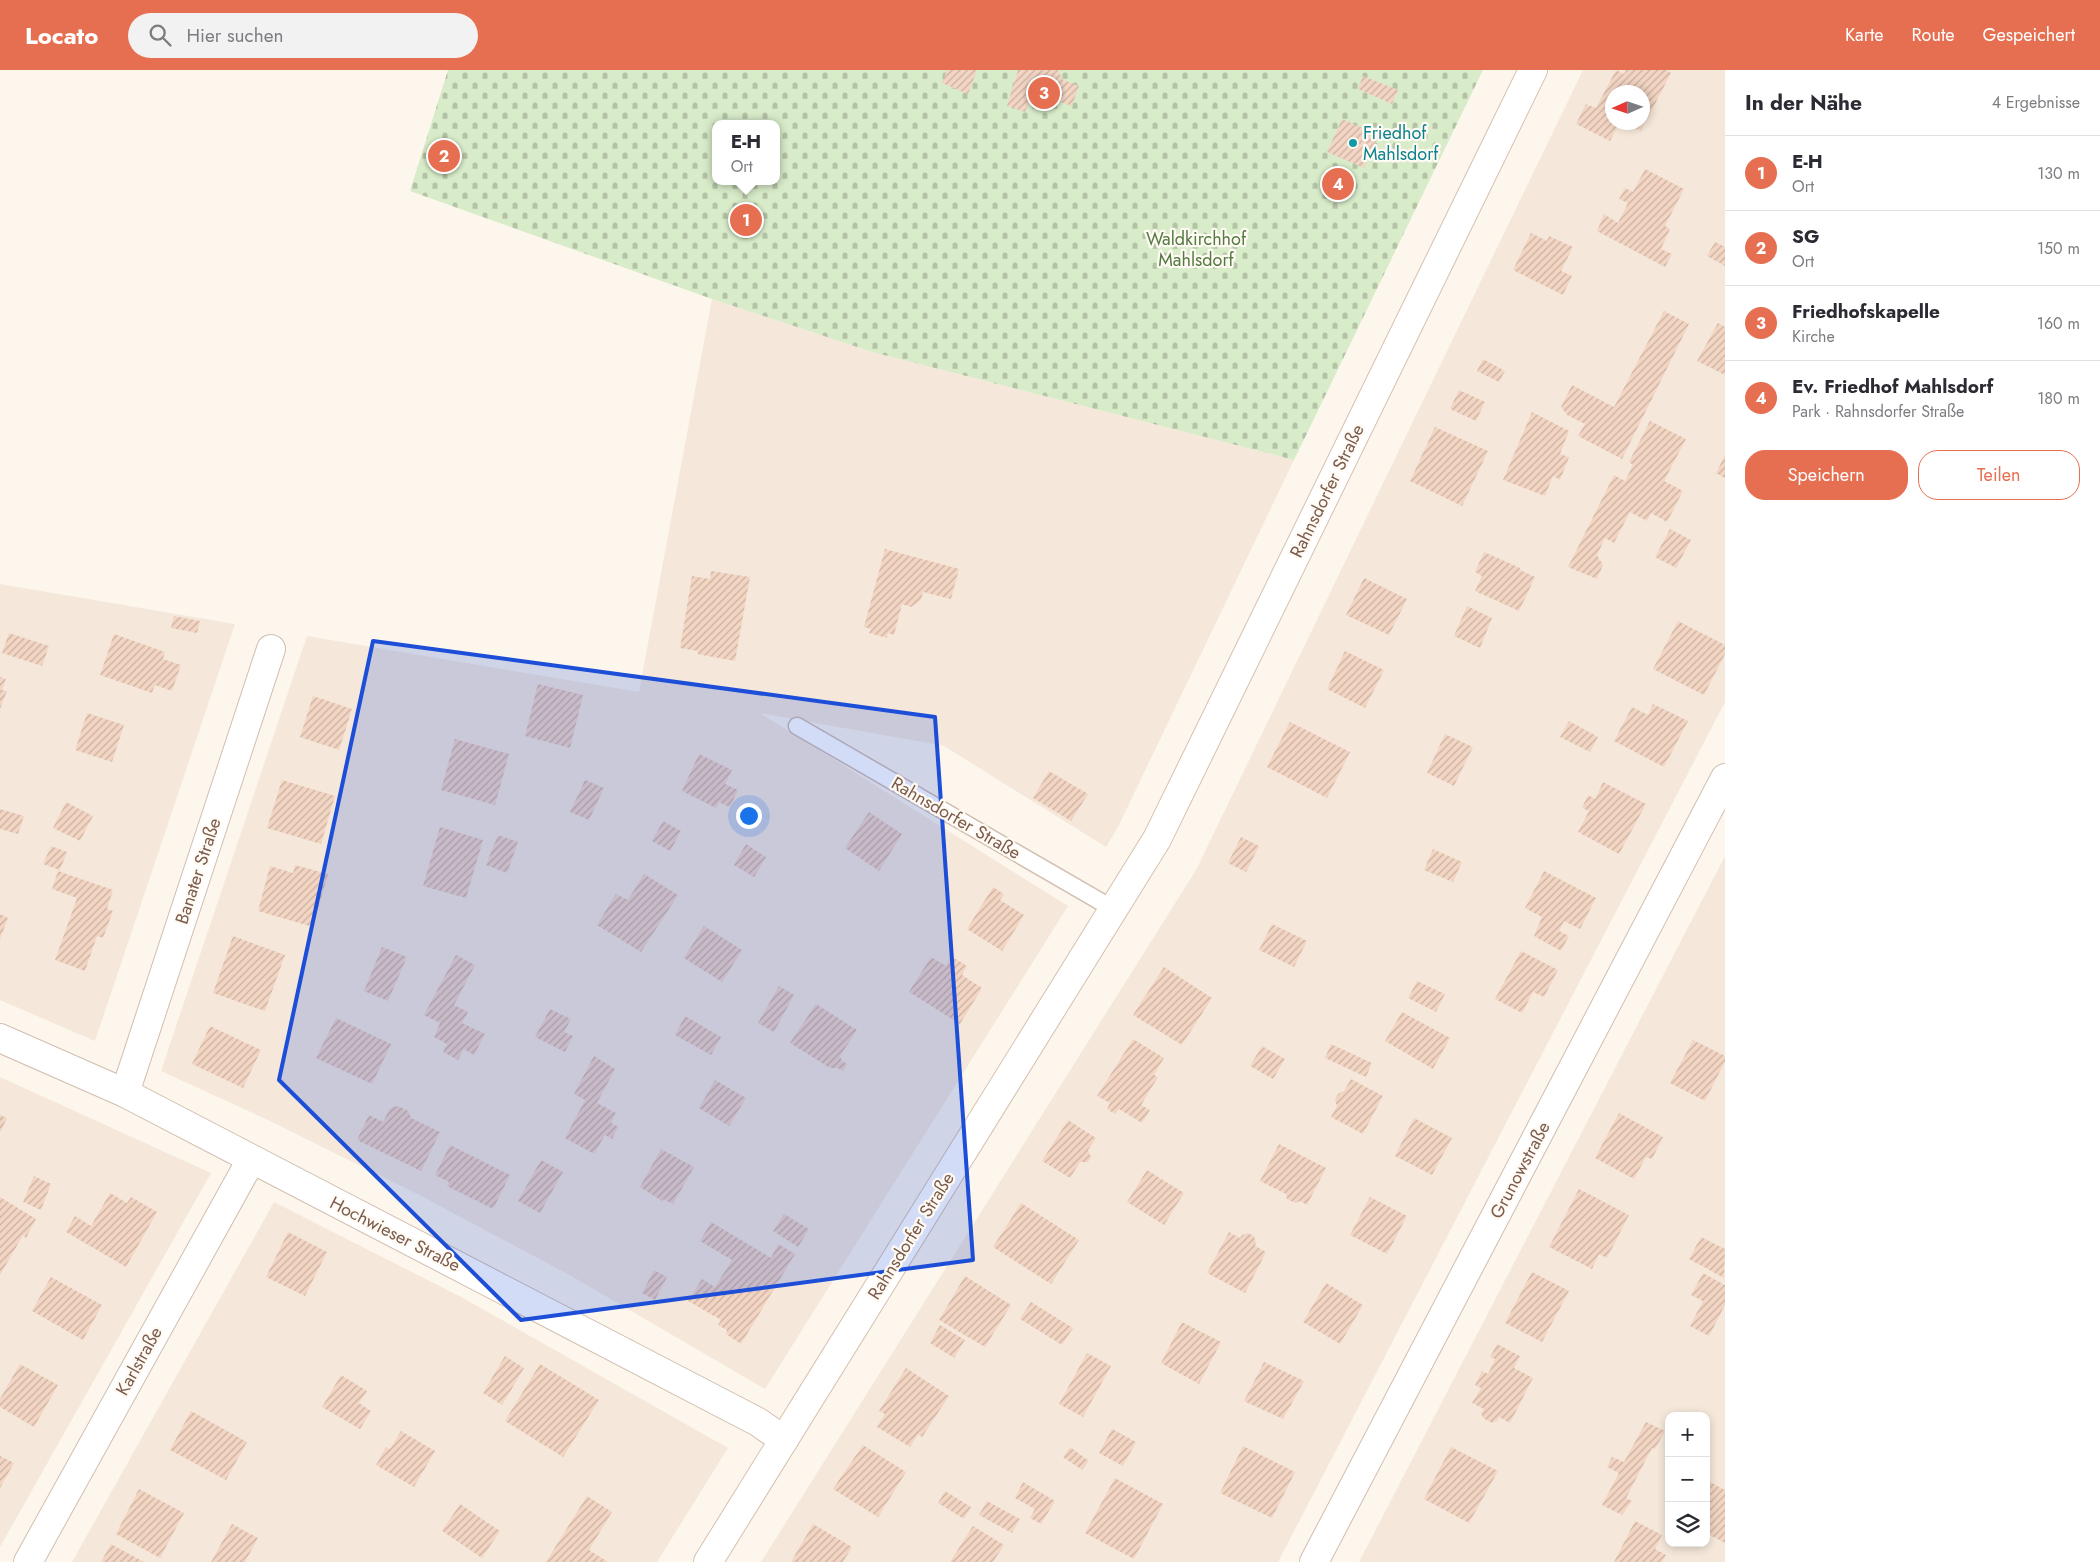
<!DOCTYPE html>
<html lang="de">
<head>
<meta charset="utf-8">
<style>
  :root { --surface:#fff; --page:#f2f2f3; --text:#2b2b33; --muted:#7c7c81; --line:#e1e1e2; --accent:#e76f51 }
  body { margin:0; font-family:Jost,sans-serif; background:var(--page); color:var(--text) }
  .controls { position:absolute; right:15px; bottom:15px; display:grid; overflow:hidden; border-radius:10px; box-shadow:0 2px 8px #0003 }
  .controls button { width:45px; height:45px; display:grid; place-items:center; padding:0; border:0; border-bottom:1px solid var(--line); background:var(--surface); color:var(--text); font:25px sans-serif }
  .compass { position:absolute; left:1605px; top:15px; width:45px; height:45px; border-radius:50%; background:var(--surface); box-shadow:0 2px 8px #0003; rotate:267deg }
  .you { position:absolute; left:748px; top:745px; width:18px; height:18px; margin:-12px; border:4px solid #fff; border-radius:50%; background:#1a73e8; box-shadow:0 0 0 8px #1a73e833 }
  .badge { display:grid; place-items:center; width:32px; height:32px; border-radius:50%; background:var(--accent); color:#fff; font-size:16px; font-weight:700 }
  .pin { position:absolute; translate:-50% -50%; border:2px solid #fff; box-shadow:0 1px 5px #0006 }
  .popup { position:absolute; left:712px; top:50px; width:68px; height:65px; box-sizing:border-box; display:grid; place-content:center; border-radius:10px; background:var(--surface); filter:drop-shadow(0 1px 4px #0005); font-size:16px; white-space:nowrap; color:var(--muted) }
  .popup b { font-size:19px; color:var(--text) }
  .popup::after { content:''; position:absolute; left:50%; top:100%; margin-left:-10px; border:10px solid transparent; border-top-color:var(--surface) }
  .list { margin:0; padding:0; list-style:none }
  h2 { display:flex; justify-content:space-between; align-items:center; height:65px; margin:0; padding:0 20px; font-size:21px }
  h2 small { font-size:16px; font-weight:400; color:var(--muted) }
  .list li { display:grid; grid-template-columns:32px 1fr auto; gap:15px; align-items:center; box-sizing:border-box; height:75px; padding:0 20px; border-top:1px solid var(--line) }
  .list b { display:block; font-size:19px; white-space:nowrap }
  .list p { margin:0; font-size:16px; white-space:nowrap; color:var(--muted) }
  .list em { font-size:16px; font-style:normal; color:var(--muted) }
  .actions { display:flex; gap:10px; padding:15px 20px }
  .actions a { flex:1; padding:11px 0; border:1px solid var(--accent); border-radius:20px; text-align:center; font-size:18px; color:var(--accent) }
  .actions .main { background:var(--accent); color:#fff }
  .icon { flex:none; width:28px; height:28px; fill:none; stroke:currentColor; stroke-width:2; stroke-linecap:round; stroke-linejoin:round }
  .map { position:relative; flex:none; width:1725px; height:1492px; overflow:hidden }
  header { display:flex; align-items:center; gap:30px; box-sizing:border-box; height:70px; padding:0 25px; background:var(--accent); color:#fff }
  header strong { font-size:24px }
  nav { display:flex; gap:28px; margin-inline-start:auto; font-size:18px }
  .search { width:350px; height:45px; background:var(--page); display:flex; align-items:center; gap:12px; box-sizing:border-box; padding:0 18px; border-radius:28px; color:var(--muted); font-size:19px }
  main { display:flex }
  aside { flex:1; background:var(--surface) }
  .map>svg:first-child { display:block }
  .residential { fill:#f5e8da; fill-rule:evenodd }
  .cemetery { fill:url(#cemetery-stones); fill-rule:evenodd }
  .building { fill:url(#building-hatch) }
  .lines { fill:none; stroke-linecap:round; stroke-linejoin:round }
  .lane-casing { stroke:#d1beb0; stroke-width:19 }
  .street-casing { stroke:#d1beb0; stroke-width:30 }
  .secondary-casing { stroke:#d6c0b0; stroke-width:30 }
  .lane { stroke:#fff; stroke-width:16 }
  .street { stroke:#fff; stroke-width:28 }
  .secondary { stroke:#fff; stroke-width:28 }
  .marked { fill:#1d4ed8; fill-opacity:0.2; stroke:#1d4ed8; stroke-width:4; stroke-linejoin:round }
  .culture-dot { fill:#0f9aa8; stroke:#fffaf3; stroke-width:2 }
  .labels { text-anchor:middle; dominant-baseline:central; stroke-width:4.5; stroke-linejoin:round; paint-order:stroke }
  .culture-label { font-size:18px; fill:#0d838f; stroke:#fffaf3; text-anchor:start }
  .park-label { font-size:18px; fill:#537a41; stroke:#fffaf3 }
  .street-label { font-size:18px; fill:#7a5c4d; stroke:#fffaf3 }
</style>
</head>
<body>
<header>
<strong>Locato</strong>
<div class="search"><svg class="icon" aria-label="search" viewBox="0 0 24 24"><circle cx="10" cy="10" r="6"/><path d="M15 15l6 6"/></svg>Hier suchen</div>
<nav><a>Karte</a><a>Route</a><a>Gespeichert</a></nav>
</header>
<main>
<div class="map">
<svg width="1725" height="1492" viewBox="0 0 1725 1492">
  <defs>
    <pattern id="cemetery-stones" width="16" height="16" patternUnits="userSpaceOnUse" patternTransform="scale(1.25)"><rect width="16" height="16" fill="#d8ecc9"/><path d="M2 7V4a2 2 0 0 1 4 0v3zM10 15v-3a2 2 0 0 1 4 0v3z" fill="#b4c2a5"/></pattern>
    <pattern id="building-hatch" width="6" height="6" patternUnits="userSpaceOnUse" patternTransform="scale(1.25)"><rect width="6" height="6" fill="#f3d5c3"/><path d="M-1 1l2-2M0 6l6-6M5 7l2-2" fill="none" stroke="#cab0a1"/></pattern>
  </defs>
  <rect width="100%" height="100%" fill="#fdf6ec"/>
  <g class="residential">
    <path d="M1583,0h142v632l-447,860h-517l435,-692zM1612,22h30v30h-30z"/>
    <path d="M712,229l160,53 422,108 -176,367 -12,20 -162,-101 -184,-33 308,193 -303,483 -192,-112 -150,-80 -153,-76 -109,-50 146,-435 332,56z"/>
    <path d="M0,514l235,40 -140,417 -95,-41z"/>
    <path d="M1725,786v706h-366zM1669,1346h37v127h-37z"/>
    <path d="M0,1007l211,96 -211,374z"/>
    <path d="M274,1132l189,96 265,150 -71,114h-585z"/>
  </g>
  <path class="cemetery" d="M448,0h1035l-189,390 -422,-108 -160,-53 -302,-108zM716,54h60v57h-60z"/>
  <g class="building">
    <path d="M947,0h30l-9,24 -26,-11z"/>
    <path d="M1018,0h40l5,10 16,6 -7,20 -17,-6 -10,5 -15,-5 -5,12 -18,-6z"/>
    <path d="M1616,0l8,4 2,-4h40l5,3 -30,58 -16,-9h17v-30h-30v30h8l-10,19 -34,-17 10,-20 10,4z"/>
    <path d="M1363,6l35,14 -6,14 -34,-15z"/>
    <path d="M1342,49l37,16 -15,33 -37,-16z"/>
    <path d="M1645,99l39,20 -19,37 5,3 -9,20 11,5 -7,13 -68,-36 7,-17 14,9 10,-20 -9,-4 6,-11 8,4z"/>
    <path d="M1531,163l16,8 2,-5 24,11 -12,24 11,5 -9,19 -50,-25z"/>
    <path d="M1715,172l10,5v19l-18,-10z"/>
    <path d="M1664,241l25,13 -67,135 -44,-23 7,-12 -18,-9 -6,-8 11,-22 42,22z"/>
    <path d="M1718,253l7,4v48l-28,-14z"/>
    <path d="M1483,289l22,12 -6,11 -22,-11z"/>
    <path d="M1459,320l26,12 -9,19 -26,-12z"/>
    <path d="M1532,342l37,19 -9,23 9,3 -9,23 -7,-4 -8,20 -42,-16z"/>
    <path d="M1650,351l36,18 -22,42 19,10 -16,31 -16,-9 -4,8 -17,-9 -16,31 -9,-5 -8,17 6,10 -6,14 -29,-12 46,-92 11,6 8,-16 -4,-3z"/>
    <path d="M1435,357l53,24 -26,55 -52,-25z"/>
    <path d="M1725,385v23l-9,-5z"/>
    <path d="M1670,459l21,11 -15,28 -21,-11z"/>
    <path d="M885,479l74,20 -8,30 -28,-7 -2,8 -10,7 -9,-3 -8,31 -6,-2 -1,5 -18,-5 2,-4 -7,-2z"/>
    <path d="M1484,482l36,16v2l15,7 -16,34 -44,-20 7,-15 -7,-4z"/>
    <path d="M711,501l39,6 -15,84 -38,-7 1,-3 -18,-3 12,-72 18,3z"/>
    <path d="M1364,508l43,21 -18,36 -43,-20z"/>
    <path d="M1467,536l25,12 -12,30 -26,-12z"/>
    <path d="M174,546l26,5 -3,12 -26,-5z"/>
    <path d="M1678,551l47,24v9l-21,41 -51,-26z"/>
    <path d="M9,563l40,13 -7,20 -40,-13z"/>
    <path d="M114,564l51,18 -2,7 18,6 -9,26 -17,-6 -3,8 -52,-18z"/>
    <path d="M1345,581l39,19 -19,38 -38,-19z"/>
    <path d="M0,607l6,2 -4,11 5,1 -7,18z"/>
    <path d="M538,614l45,11 -13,53 -45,-12z"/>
    <path d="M313,626l39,13 -13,41 -39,-13z"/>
    <path d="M1653,634l35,17 -24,46 -50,-26 18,-34 16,8z"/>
    <path d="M87,643l37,12 -12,37 -37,-12z"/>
    <path d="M1569,651l29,16 -8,15 -30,-15z"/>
    <path d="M1290,652l60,30 -23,46 -60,-31z"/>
    <path d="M1445,664l28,13 -19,39 -27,-13z"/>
    <path d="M455,669l54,15 -14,51 -54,-15z"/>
    <path d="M699,684l33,16 -7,14 13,6 -8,17 -11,-5 -3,6 -34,-17z"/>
    <path d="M1049,701l39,23 -17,27 -38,-23z"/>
    <path d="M282,710l53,16 -14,48 -54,-16z"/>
    <path d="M585,710l19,8 -15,32 -19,-8z"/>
    <path d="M1603,712l43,22 -27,50 -41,-22 11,-21 -7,-3 6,-13 7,4z"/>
    <path d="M66,732l27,14 -13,25 -27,-13z"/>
    <path d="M0,739l24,7 -6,18 -18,-5z"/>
    <path d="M869,742l33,22 -23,37 -34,-23z"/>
    <path d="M663,751l18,10 -11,20 -18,-10z"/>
    <path d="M440,757l43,13 -17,58 -43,-12z"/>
    <path d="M498,765l20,7 -11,31 -21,-8z"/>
    <path d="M1241,767l18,9 -13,26 -18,-9z"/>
    <path d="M746,774l20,13 -12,20 -20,-12z"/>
    <path d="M51,776l16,6 -7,18 -17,-6z"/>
    <path d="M1433,779l29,13 -9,20 -29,-12z"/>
    <path d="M295,795l33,9 -15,53 -55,-16 12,-45 23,7z"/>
    <path d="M58,801l55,19 -6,19 6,2 -10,27 -6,-2 -12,35 -30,-11 22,-62 -25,-9z"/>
    <path d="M1544,801l52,27 -16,31 -16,-8 -5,10 10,5 -8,15 -27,-15 8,-19 -17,-9z"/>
    <path d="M644,804l34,21 -37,57 -44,-27 19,-31 12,6z"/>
    <path d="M993,817l11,7 -4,6 24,15 -22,36 -35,-22z"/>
    <path d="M0,844l8,4 -8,21z"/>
    <path d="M1272,854l35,17 -13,26 -35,-17z"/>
    <path d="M704,856l38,24 -20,32 -38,-24z"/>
    <path d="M233,866l52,19 -20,56 -52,-18z"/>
    <path d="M382,877l25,10 -19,44 -24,-10z"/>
    <path d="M1521,881l37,19 -14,27 -11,-5 -11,21 -27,-14z"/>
    <path d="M456,885l19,10 -21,40 14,7 -6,11 23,11 -11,21 -10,-6 -6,11 -15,-8 4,-8 -13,-7 6,-14 -16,-8z"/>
    <path d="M951,886l16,10 -5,9 20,13 -22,36 -51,-32 22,-35 15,9z"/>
    <path d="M1164,897l48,31 -30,47 -49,-30z"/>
    <path d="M1417,911l28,13 -9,18 -28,-14z"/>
    <path d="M779,916l15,9 -20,37 -16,-9z"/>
    <path d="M816,934l41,26 -17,26 2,5 5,3 -4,7 -5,-3h-8l-40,-25z"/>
    <path d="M550,939l21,10 -7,13 9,4 -8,16 -30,-15z"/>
    <path d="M1402,942l48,26 -17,31 -48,-28z"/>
    <path d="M685,946l36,21 -10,18 -36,-20z"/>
    <path d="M336,948l55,26 -19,40 -56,-26z"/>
    <path d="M210,956l51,24 -18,38 -51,-24z"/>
    <path d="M1133,969l31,19 -10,17 4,2 -17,28 9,5 -8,13 -23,-14 -4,5 -8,-5 3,-6 -13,-7z"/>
    <path d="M1693,970l32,16v5l-20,40 -35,-18z"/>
    <path d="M1331,974l41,19 -6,14 -41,-19z"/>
    <path d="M1262,976l23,13 -12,20 -23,-13z"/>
    <path d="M594,986l21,13 -18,34 19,10 -5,10 7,4 -6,12 -7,-4 -11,19 -29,-16 20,-38 -11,-6z"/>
    <path d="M1351,1009l32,17 -20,38 -32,-17 6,-11 -2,-6 3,-6 6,-3z"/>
    <path d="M715,1010l31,18 -17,28 -30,-18z"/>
    <path d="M398,1036l10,5 3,7 29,14 -19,39 -64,-31 12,-25 14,7 7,-14z"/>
    <path d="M1619,1043l44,24 -11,22 -6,-2 -12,22 -39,-21z"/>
    <path d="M0,1045l7,3 -7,15z"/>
    <path d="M1414,1048l38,20 -20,37 -37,-19z"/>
    <path d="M1068,1050l28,18 -8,12 3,7 -3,5h-8l-10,16 -28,-17z"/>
    <path d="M1279,1074l47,24 -19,37 -7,-4 -5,2 -8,-4 -1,-5 -26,-13z"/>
    <path d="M450,1075l60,30 -17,34 -46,-23 2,-4 -14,-7z"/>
    <path d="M661,1079l33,18 -21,37 -10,-5 -1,2 -22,-14z"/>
    <path d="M541,1090l22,12 -23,41 -22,-12z"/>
    <path d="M1147,1100l37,23 -20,32 -37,-23z"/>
    <path d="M34,1106l17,8 -10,26 -18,-8z"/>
    <path d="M1579,1119l50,26 -22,43 -8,-4 -7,15 -43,-22z"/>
    <path d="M110,1123l17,10 4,-6 26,15 -31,55 -60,-35 9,-16 16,10z"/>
    <path d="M0,1127l36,22 -10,19 -3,-3 -23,40z"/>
    <path d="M1370,1127l37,19 -20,38 -37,-19z"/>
    <path d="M1021,1133l58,37 -28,44 -58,-37z"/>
    <path d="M784,1144l25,15 -11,18 -25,-16z"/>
    <path d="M711,1152l60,36 7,-14 17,10 -54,90 -15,-10 1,-4 -9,-5 3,-5 -33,-19 14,-22 13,8 17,-27 -32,-19z"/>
    <path d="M288,1162l39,20 -22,44 -39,-19z"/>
    <path d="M1229,1162l11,6 2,-3 6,-2 6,3 2,7 -1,3 11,6 -21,41 -38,-20z"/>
    <path d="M1701,1167l24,12 -1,29 -35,-19z"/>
    <path d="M654,1200l13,7 -12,23 -13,-7z"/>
    <path d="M1532,1202l37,19 -27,51 -37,-19z"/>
    <path d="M1703,1203l22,12v20l-16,31 -19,-10 13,-25 -12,-6z"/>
    <path d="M965,1206l46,29 -26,42 -46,-27z"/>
    <path d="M51,1207l51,28 -19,35 -51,-29z"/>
    <path d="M1326,1213l37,22 -23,39 -37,-22z"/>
    <path d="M1031,1232l42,26 -11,17 -42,-26z"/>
    <path d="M1182,1252l39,20 -22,42 -38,-21z"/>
    <path d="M940,1255l25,15 -11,18 -24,-15z"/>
    <path d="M1497,1274l23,12 -6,12 19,10 -23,45 -11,-6 -2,4 -5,2 -9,-5 -2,-5 3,-4 -12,-6 9,-15 -6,-3 7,-14 6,3 7,-15 -5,-2z"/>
    <path d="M1087,1283l24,13 -28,51 -24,-13z"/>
    <path d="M505,1286l19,12 -22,37 -19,-12z"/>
    <path d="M1264,1292l40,19 -21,38 -39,-18z"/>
    <path d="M20,1294l38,21 -24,42 -34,-20v-8z"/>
    <path d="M540,1294l59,36 -36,57 -58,-36z"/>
    <path d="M906,1298l43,28 -27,41 -4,-3 -8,13 -33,-20 8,-13 -6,-3z"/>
    <path d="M341,1305l26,16 -8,12 12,8 -11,18 -38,-22z"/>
    <path d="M191,1341l56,31 -21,38 -56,-30z"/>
    <path d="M1646,1352l19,9 -10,18 -3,-1 -26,50 6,3 -10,14 -20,-10 17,-32 -12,-6 5,-10 12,5z"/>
    <path d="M1112,1359l24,13 -13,24 -24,-13z"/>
    <path d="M401,1361l34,20 -21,36 -38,-22 10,-18 4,2z"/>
    <path d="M863,1375l43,27 -28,45 -45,-28z"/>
    <path d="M1243,1376l52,26 -23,46 -52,-25z"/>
    <path d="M1070,1377l19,14 -7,9 -19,-13z"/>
    <path d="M1451,1377l47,24 -29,52 -45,-24z"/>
    <path d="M0,1386l14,7 -14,25z"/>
    <path d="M1115,1408l48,26 -29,55 -49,-26z"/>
    <path d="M1023,1412l32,19 -14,23 -11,-6 5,-9 -20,-11z"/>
    <path d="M1710,1412l15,8v53l-19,-10v-44z"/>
    <path d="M139,1419l45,24 -24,45 -44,-24z"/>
    <path d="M945,1421l26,16 -7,12 -26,-16z"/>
    <path d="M587,1426l25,16 -23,38 19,12h-62z"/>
    <path d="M987,1431l33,18 -8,14 -33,-18z"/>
    <path d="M460,1434l40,27 -18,27 -40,-27z"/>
    <path d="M1635,1451l27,14 -7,14 11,6 -4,7h-48z"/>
    <path d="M232,1454l26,14 -13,24h-34z"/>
    <path d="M813,1454l39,23 -9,15h-52z"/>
    <path d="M973,1456l31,19 -11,17h-43z"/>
    <path d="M111,1474l33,18h-43z"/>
  </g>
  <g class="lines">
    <defs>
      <path id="lane" d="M797,656l318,184"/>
      <g id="street">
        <path d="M0,968l125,55 633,329 26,18"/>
        <path d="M125,1023l146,-444"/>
        <path d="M28,1492l223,-402"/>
        <path d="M1314,1492l411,-784"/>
      </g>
      <path id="secondary" d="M708,1492l449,-723 376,-769"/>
    </defs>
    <use href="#lane" class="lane-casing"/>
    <use href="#street" class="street-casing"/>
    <use href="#secondary" class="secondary-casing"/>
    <use href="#lane" class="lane"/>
    <use href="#street" class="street"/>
    <use href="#secondary" class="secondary"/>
  </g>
  <path class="marked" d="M373,571l562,76 38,543 -452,60 -242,-240z"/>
  <circle class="culture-dot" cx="1353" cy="73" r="5"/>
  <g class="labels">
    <g class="culture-label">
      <text x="1363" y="63">Friedhof<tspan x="1363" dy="21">Mahlsdorf</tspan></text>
    </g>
    <g class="park-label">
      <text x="1196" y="169">Waldkirchhof<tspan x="1196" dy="21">Mahlsdorf</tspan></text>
    </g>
    <g class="street-label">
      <text transform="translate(1327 421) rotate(-64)">Rahnsdorfer Straße</text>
      <text transform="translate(956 748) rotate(30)">Rahnsdorfer Straße</text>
      <text transform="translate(198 801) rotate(-72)">Banater Straße</text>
      <text transform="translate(1520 1100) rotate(-62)">Grunowstraße</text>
      <text transform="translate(395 1164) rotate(27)">Hochwieser Straße</text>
      <text transform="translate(911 1166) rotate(-58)">Rahnsdorfer Straße</text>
      <text transform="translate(139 1291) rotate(-61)">Karlstraße</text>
    </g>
  </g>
</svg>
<div class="controls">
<button>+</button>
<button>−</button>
<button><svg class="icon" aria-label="layers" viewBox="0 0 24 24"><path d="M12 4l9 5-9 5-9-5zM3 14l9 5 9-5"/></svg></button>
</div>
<svg class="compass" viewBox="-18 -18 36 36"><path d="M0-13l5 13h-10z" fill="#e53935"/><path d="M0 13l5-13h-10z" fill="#7c7c81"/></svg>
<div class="you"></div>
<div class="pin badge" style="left:746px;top:150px">1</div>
<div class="popup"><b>E-H</b>Ort</div>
<div class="pin badge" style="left:444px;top:86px">2</div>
<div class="pin badge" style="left:1044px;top:23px">3</div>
<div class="pin badge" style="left:1338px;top:114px">4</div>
</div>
<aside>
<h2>In der Nähe<small>4 Ergebnisse</small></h2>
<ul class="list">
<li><span class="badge">1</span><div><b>E-H</b><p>Ort</p></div><em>130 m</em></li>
<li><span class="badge">2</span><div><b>SG</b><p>Ort</p></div><em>150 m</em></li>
<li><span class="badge">3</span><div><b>Friedhofskapelle</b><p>Kirche</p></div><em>160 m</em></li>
<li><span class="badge">4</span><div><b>Ev. Friedhof Mahlsdorf</b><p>Park · Rahnsdorfer Straße</p></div><em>180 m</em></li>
</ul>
<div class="actions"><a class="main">Speichern</a><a>Teilen</a></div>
</aside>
</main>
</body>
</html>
